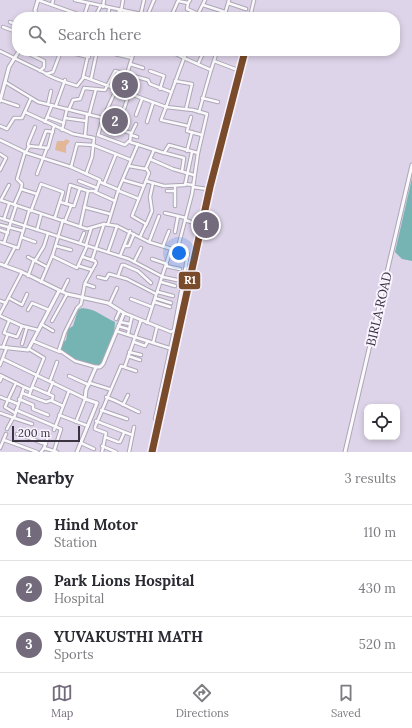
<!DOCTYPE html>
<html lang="en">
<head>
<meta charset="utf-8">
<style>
  :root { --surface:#fff; --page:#f2f2f3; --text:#2b2b33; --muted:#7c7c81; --line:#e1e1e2; --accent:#736b7c }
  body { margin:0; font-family:Lora,serif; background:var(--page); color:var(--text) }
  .controls { position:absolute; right:12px; bottom:12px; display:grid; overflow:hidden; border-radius:8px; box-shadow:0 2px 6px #0003 }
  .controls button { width:36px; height:36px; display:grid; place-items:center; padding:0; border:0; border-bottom:1px solid var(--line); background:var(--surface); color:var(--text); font:20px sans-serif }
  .scale { position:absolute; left:12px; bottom:10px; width:68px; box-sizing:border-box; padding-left:4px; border:2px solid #3a3342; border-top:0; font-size:11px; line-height:14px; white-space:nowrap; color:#3a3342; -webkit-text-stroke:3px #f8f3fe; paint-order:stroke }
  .you { position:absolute; left:179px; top:253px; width:14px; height:14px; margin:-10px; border:3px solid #fff; border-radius:50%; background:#1a73e8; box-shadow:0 0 0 6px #1a73e833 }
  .badge { display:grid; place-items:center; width:26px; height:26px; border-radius:50%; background:var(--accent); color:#fff; font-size:13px; font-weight:700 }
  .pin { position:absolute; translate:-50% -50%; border:2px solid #fff; box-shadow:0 1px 4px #0006 }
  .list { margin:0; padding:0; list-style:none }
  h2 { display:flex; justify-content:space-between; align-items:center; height:52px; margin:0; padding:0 16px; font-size:17px }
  h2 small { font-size:13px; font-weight:400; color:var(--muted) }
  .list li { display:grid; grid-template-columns:26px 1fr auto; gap:12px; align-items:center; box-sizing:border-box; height:56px; padding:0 16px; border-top:1px solid var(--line) }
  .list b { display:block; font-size:15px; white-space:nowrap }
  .list p { margin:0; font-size:13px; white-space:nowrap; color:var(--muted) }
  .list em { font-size:13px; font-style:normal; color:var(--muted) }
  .icon { flex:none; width:22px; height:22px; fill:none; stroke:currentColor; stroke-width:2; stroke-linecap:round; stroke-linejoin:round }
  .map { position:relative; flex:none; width:412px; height:452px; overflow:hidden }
  .search { position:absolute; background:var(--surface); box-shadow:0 2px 6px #0003; left:12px; right:12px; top:12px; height:44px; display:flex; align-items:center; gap:10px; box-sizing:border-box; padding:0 14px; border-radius:16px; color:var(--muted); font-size:15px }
  .sheet { height:220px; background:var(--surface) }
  nav { display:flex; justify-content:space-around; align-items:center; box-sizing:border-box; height:56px; border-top:1px solid var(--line); background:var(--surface); font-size:11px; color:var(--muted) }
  nav a { display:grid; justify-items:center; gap:2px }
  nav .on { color:var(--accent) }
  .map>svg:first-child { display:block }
  .green { fill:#e1b797 }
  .water { fill:#76b4b4 }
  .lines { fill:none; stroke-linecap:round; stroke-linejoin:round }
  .minor-casing { stroke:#aea6b6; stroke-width:4.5 }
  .tertiary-casing { stroke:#aea6b6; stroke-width:5 }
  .minor { stroke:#faf9fc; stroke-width:2.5 }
  .tertiary { stroke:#faf9fc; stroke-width:3 }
  .rail-1-casing { stroke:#f8f3fe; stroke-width:10 }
  .rail-1 { stroke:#7a4b2a; stroke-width:7 }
  .labels { text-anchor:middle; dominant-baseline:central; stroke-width:4; stroke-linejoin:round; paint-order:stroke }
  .street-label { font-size:13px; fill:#3a3342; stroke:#f8f3fe }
  .line-badge { stroke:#f8f3fe; stroke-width:1.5 }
  .badge-label { font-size:11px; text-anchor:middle; font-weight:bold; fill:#fff }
</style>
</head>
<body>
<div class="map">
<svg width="412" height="452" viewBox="0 0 412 452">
  <rect width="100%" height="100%" fill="#ded4e9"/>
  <g class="green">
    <path d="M118,73l14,3 5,3v4l-7,11 -18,-6z"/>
    <path d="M66,139l4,2 -4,5v7l-11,-3 2,-9h7z"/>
  </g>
  <g class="water">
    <path d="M412,178v83l-10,-2 -7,-7z"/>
    <path d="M82,308c14,1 20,8 33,14 0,15 -8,28 -13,42l-5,3 -22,-7 -15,-9 1,-7 5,-4 2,-11 5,-3 5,-16z"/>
  </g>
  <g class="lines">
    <defs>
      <g id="minor">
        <path d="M38,0l48,17"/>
        <path d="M75,0l80,17"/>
        <path d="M188,3l-1,6 11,5"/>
        <path d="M228,3l18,6"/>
        <path d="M52,5l1,-5"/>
        <path d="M203,5l22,7"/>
        <path d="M103,7l1,-7"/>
        <path d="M121,11l2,-11"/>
        <path d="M124,11v6"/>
        <path d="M141,13l3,-13"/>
        <path d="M36,14l7,3"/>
        <path d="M148,14l6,-14"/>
        <path d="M225,14l9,3"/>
        <path d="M84,16l4,-12"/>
        <path d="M55,17h4"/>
        <path d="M95,17l5,-10"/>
        <path d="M108,17l1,-8"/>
        <path d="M118,17l1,-7"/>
        <path d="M131,17v-4"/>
        <path d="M171,17l7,-16 10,2 2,-3"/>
        <path d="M202,17l-4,-3 7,-14"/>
        <path d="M224,17l5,-17"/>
        <path d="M250,17l4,-17"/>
        <path d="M10,22l7,3"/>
        <path d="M3,27l11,4 3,-4"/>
        <path d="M0,51l45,22c3,4 26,11 32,13l7,-9 82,30 -5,13 27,6"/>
        <path d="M23,51l21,10v6l-4,4"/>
        <path d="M63,51l26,6"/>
        <path d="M110,51l5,3 17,4"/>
        <path d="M187,51l-3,7 27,12 3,-9 21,8"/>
        <path d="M223,51l13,3"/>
        <path d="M176,54l8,4 -18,49 27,3 14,4 -9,39 -6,41 -15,57"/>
        <path d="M214,61l3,-10"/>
        <path d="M130,64l13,4"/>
        <path d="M198,64l6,-13"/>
        <path d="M150,71l14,5 -4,13"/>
        <path d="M46,74l7,-2 8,-21"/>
        <path d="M127,74l7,-23"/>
        <path d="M83,77l6,-26"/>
        <path d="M91,79l6,-28"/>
        <path d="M175,81l17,3 -6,25"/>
        <path d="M5,82l33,20 65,16 13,-28"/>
        <path d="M202,98l16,4"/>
        <path d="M0,100l18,6"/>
        <path d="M48,104l3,-13"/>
        <path d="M56,105l9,-25"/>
        <path d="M69,109l4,-9 7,-1 4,-11 21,2 10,-19 33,9 2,4 21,8"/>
        <path d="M124,109l5,-15"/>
        <path d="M25,112l48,22 21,4 -2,19 -6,17"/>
        <path d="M199,112l12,-42"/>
        <path d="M89,115l7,-26"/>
        <path d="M136,115l6,-16"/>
        <path d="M47,117l17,6"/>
        <path d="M191,117l-4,14 15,4"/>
        <path d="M65,118l21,3"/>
        <path d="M103,118l-5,17 27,10 4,-4"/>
        <path d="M104,118l20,13 7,2 -1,9 34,11 5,-8 29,8"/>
        <path d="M45,122l7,-17"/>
        <path d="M147,122l6,-19"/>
        <path d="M0,126l7,3 7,-11h8l9,-20"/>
        <path d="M62,130l5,-21"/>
        <path d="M131,134l5,-10"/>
        <path d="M131,135l6,2"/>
        <path d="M85,136l2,-22"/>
        <path d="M0,140l27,13 44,14 6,-23 16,1 38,15"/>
        <path d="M29,147l-1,-3 7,-17"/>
        <path d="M40,147l6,-16 7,1"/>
        <path d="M187,151l5,-19"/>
        <path d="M26,152l3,-6 19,2 6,-22"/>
        <path d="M165,153l19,5 -2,13"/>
        <path d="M0,154l6,4 -6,12"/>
        <path d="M150,159l23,10 21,6"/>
        <path d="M129,166l17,3"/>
        <path d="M71,167l29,13 -4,11h-7"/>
        <path d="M37,174l10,-26"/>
        <path d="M123,180l21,6"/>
        <path d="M79,181l18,7"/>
        <path d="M146,181l18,5 21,-1 7,-33"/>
        <path d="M100,182l19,8"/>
        <path d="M104,184l12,-30"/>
        <path d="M185,184l8,1"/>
        <path d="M193,187l14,2"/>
        <path d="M21,189l1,-5 -5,-5 8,-27"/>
        <path d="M119,191l20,8"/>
        <path d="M167,191h8"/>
        <path d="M95,192l20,9"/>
        <path d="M0,200l87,29 17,-5 13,2 32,16 39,12 -14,76 -3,2 -47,-19"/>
        <path d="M1,200l8,-15"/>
        <path d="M60,202l14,4 6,-18"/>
        <path d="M66,204l4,-19 18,6 -8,36"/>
        <path d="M14,205l7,-16 16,5"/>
        <path d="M175,206v-20"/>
        <path d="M84,207l26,7"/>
        <path d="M31,211l10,-27 22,8 -8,25"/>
        <path d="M165,213l21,5"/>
        <path d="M0,218l129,41 34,18 14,3"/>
        <path d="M4,219l5,-15"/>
        <path d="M185,220l12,4"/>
        <path d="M65,221l6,-15"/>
        <path d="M108,224l11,-36 19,-44"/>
        <path d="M0,225l23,6"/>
        <path d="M146,225l6,-14 -2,-14 3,-14"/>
        <path d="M0,230l8,3"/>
        <path d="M37,230l4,-15"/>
        <path d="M175,232l3,-16"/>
        <path d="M21,237l14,5"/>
        <path d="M140,237l6,-13 -14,-8 17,-43 -3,-5 8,-18"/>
        <path d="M0,242l18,6 11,-37"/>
        <path d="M149,242l10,-26"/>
        <path d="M4,243l12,-37"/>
        <path d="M80,243l4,-10"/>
        <path d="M86,245l5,-16"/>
        <path d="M56,246l15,4"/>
        <path d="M124,246h5l5,-12"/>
        <path d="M163,246l6,-15"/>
        <path d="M108,252l9,-26"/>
        <path d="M52,256l25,12 10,-22"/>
        <path d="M120,256l10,-25"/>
        <path d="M28,257l19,10"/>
        <path d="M83,257l12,4 1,2 -11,20 -4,21 -4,4 -12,24 -6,18 16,11 21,6"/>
        <path d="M152,259l15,5"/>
        <path d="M92,260l12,-36"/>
        <path d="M35,261l9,-15 4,-13"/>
        <path d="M134,262l7,-14"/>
        <path d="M5,266l10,-19"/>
        <path d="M79,266l13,4"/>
        <path d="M166,266l14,3"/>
        <path d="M28,276l6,-16"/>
        <path d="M118,276l4,-11h2l14,6 13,12"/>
        <path d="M98,277l8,2 3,-5 18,5 29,15"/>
        <path d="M41,282l12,-28 10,-34"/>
        <path d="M161,282l14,4"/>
        <path d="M85,284l9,3"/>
        <path d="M62,292l6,-12"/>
        <path d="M158,292l15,4"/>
        <path d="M9,298l13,7 5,-11"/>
        <path d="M155,298l16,5"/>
        <path d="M131,299l21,8"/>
        <path d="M0,301l6,2"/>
        <path d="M154,302l16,5"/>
        <path d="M110,303l7,-15"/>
        <path d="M28,310l4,-7 17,7"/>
        <path d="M0,314l22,-42"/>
        <path d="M0,316l22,10 16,4"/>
        <path d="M116,319l4,-9"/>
        <path d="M9,321l-5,12 13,4 5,-11"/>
        <path d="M52,321l15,-27"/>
        <path d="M120,322l10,2"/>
        <path d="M147,323l24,-74"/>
        <path d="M41,324l12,7"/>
        <path d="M118,326l10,3"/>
        <path d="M116,331l53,17"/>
        <path d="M128,334l4,-18"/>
        <path d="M33,341l27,11"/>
        <path d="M134,342l11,4 3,-5"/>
        <path d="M153,343l4,-16"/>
        <path d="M22,344l5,-17"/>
        <path d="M3,347l5,-13"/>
        <path d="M29,349l15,9 -12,29 21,9 -1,5 11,5"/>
        <path d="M129,352l12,3"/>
        <path d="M128,356l12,4"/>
        <path d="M3,359l81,39"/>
        <path d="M0,365l7,-18"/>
        <path d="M125,366l16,-46"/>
        <path d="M0,375l24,12 -10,31 -14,-5"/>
        <path d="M69,376l20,9"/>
        <path d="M0,381l2,-5"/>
        <path d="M50,381l7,-19"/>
        <path d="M90,383l19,6"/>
        <path d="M24,387l7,3"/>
        <path d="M22,393l24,9 6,-2"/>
        <path d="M48,394l5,-12"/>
        <path d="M29,396l3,-9"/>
        <path d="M0,397l8,3 8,-17"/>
        <path d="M106,397c12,4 21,10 33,15"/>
        <path d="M19,399l14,6v4l15,6"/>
        <path d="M123,405l5,-10"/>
        <path d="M16,410l45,19 -7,22"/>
        <path d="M101,410l26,9"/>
        <path d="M15,413l-10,-6 3,-7 10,4"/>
        <path d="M59,415l29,11"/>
        <path d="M14,418l18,6"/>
        <path d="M155,419l19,-88"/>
        <path d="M96,421l36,14"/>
        <path d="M76,422l9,-23"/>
        <path d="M7,429l6,-11"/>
        <path d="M54,430l15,-39"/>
        <path d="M17,434c11,2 18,7 29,10"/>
        <path d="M105,437l13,5"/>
        <path d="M4,440l33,12"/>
        <path d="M120,442l4,-9"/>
        <path d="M81,443l13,6"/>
        <path d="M102,446l14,6"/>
        <path d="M0,448l6,-14"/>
        <path d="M44,448l5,-14"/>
        <path d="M41,452l3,-4 13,4"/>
        <path d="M102,452l4,-19 -11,-4v-2l26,-61 15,5"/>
        <path d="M129,452l5,-25"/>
      </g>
      <g id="tertiary">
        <path d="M36,17l-1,-7 3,-10"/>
        <path d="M0,101l9,-34 10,-16"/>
        <path d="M0,264l22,8 45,22 41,9 16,10 -21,51 -3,3h-4l-10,23 -1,9 12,4 -20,49"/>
        <path d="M0,347l28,3 31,-59"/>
        <path d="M345,452l67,-287"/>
      </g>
    </defs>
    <use href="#minor" class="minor-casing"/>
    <use href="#tertiary" class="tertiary-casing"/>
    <use href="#minor" class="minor"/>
    <use href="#tertiary" class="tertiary"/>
    <defs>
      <path id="rail-1" d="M152,452l58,-265 35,-136"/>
    </defs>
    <use href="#rail-1" class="rail-1-casing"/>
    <use href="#rail-1" class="rail-1"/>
  </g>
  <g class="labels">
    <g class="street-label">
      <text transform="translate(379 309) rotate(-77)">BIRLA ROAD</text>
    </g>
  </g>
  <rect class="line-badge" x="178" y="271" width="23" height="19" rx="4" fill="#7a4b2a"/>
  <g class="badge-label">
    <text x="190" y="284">R1</text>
  </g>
</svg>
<div class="controls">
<button><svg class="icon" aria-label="locate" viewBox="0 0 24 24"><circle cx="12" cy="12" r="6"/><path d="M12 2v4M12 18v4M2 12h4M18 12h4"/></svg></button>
</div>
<div class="scale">200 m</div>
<div class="you"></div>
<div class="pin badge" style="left:206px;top:225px">1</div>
<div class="pin badge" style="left:115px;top:121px">2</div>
<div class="pin badge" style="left:125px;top:85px">3</div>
<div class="search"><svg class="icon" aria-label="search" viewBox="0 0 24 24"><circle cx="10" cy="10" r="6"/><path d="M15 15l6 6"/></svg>Search here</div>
</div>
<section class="sheet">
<h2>Nearby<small>3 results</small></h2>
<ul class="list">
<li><span class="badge">1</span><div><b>Hind Motor</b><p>Station</p></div><em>110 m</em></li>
<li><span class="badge">2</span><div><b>Park Lions Hospital</b><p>Hospital</p></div><em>430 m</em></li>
<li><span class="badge">3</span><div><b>YUVAKUSTHI MATH</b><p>Sports</p></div><em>520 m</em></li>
</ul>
</section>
<nav>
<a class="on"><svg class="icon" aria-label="map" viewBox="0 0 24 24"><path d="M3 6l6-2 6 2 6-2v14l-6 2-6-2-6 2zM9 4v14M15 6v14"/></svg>Map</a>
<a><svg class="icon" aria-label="directions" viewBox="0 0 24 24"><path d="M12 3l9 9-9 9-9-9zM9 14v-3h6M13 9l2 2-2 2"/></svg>Directions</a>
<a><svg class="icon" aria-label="saved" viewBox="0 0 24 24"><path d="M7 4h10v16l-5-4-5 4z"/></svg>Saved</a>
</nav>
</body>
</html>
